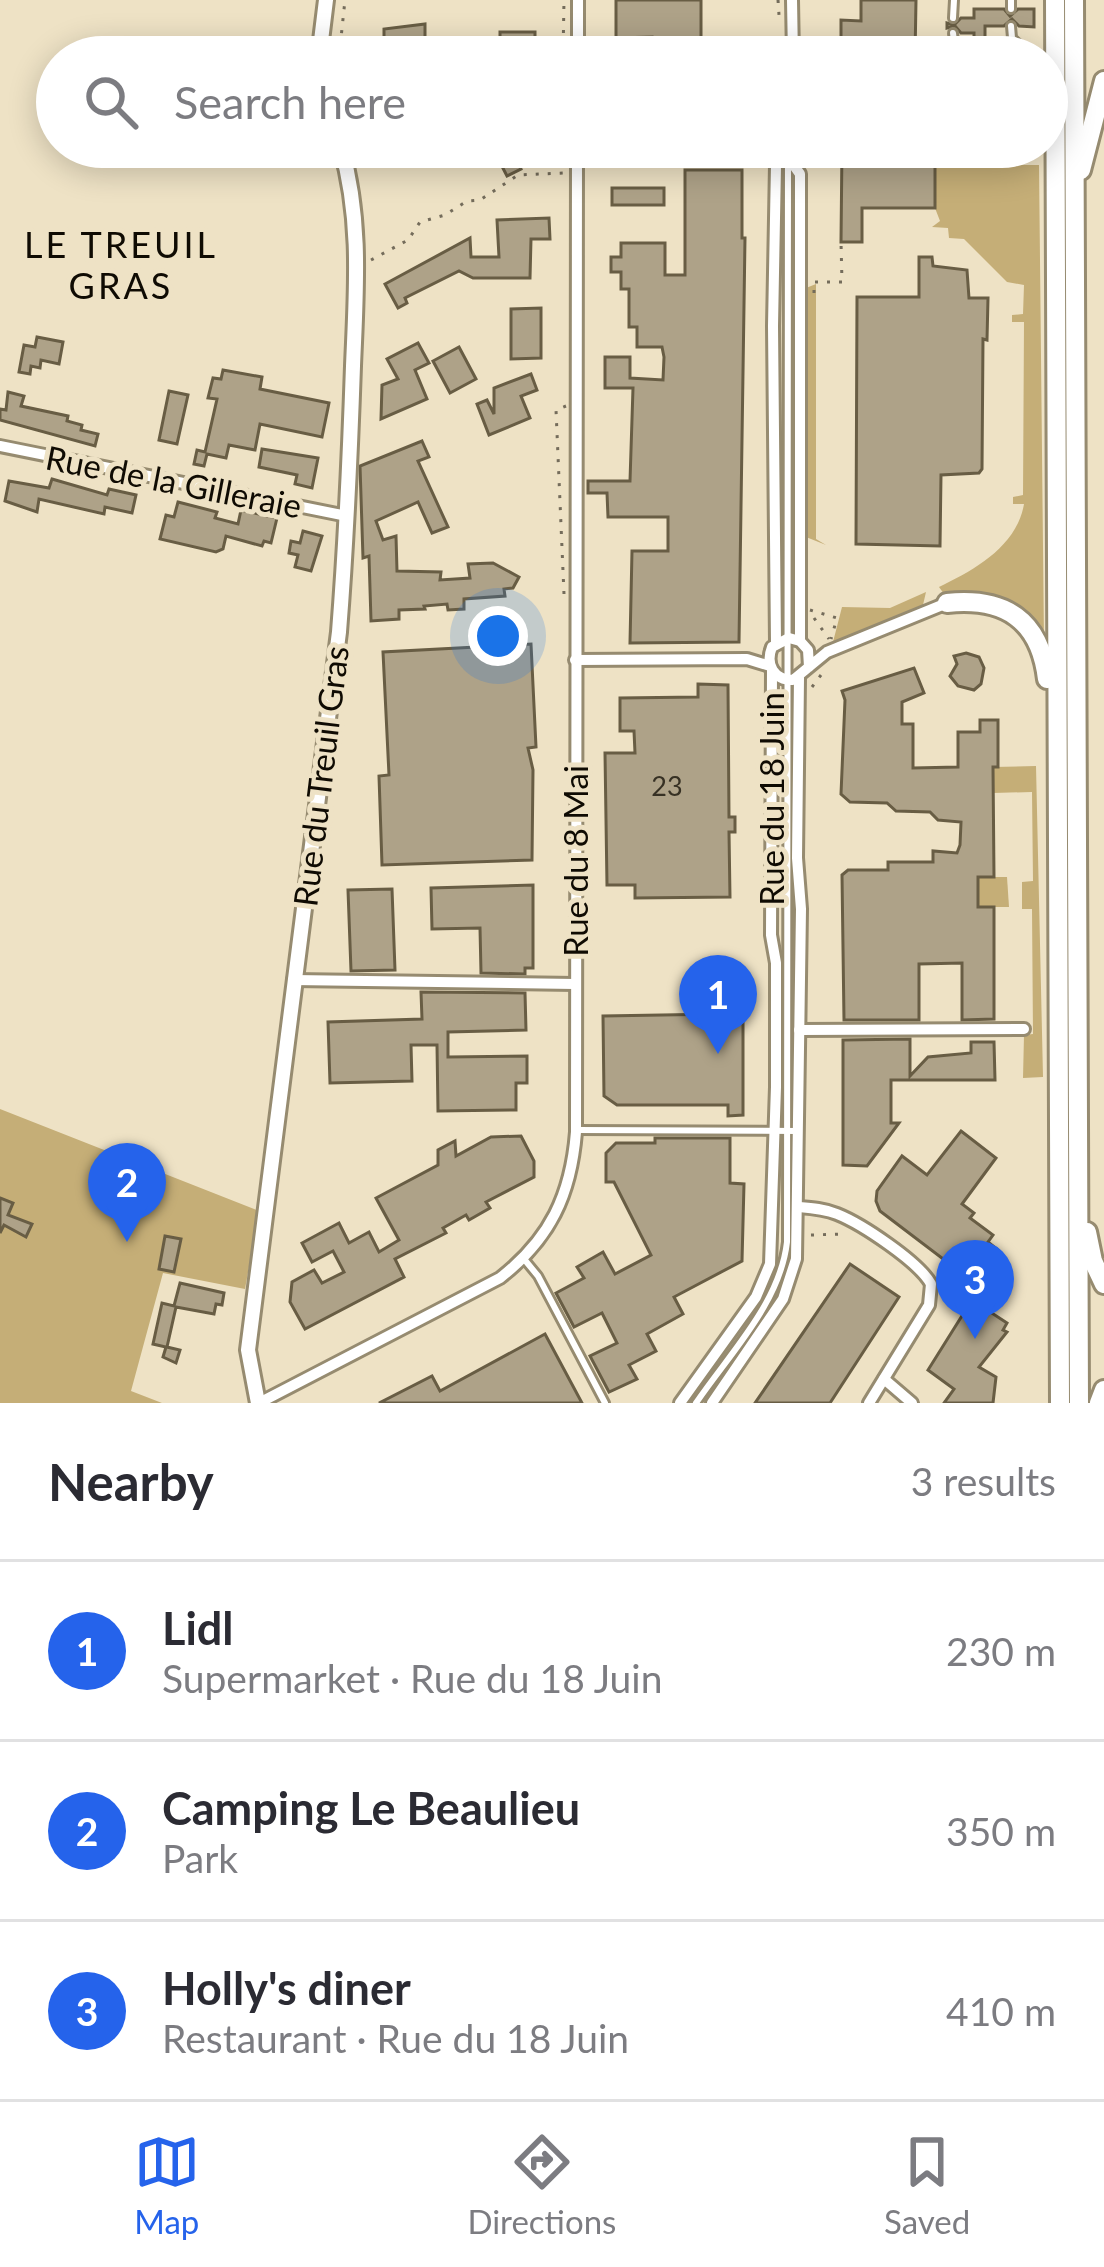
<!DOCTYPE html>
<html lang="en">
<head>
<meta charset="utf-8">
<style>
  :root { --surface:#fff; --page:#f2f2f3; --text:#2b2b33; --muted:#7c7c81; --line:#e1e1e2; --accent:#2563eb }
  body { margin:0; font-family:Lato,sans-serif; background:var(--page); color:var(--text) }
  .you { position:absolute; left:498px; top:636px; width:42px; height:42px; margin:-30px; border:9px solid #fff; border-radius:50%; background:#1a73e8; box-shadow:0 0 0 18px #1a73e833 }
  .badge { display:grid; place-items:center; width:78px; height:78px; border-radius:50%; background:var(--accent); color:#fff; font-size:39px; font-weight:700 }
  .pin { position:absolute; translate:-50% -99px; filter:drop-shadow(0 3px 6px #0008) }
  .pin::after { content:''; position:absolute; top:63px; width:42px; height:36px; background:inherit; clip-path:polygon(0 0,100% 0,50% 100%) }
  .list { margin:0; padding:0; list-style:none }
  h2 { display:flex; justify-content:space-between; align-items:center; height:156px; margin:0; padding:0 48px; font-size:51px }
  h2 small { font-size:39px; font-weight:400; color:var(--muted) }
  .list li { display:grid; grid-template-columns:78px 1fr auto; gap:36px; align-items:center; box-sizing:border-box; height:180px; padding:0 48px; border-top:3px solid var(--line) }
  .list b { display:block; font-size:45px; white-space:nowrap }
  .list p { margin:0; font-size:39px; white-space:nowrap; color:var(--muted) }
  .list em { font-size:39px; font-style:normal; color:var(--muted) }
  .icon { flex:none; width:66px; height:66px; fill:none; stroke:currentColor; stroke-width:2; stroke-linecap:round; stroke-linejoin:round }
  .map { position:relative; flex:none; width:1104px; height:1403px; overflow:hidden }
  .search { position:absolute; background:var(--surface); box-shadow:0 6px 30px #0003; left:36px; right:36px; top:36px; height:132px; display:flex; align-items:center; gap:30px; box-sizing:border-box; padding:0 42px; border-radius:66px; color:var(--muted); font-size:45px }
  .sheet { height:696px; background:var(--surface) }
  nav { display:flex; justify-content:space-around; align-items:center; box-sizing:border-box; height:168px; border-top:3px solid var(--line); background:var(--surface); font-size:33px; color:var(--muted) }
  nav a { display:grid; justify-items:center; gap:6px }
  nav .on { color:var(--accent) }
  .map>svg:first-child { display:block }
  .green { fill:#c5ae77 }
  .building { fill:#aea288; stroke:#685d44; stroke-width:3 }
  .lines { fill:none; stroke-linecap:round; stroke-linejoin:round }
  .service-casing { stroke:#968b70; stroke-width:12 }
  .minor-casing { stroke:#968b70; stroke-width:16 }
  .tertiary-casing { stroke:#968b70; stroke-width:20 }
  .trunk-casing { stroke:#968b70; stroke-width:24 }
  .path { stroke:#746c5b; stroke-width:3; stroke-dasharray:3 9; stroke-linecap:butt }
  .service { stroke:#fff; stroke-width:6 }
  .minor { stroke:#fff; stroke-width:10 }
  .tertiary { stroke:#fff; stroke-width:14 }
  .trunk { stroke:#fff; stroke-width:18 }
  .labels { text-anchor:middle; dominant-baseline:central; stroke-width:10; stroke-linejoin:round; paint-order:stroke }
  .number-label { font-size:27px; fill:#373124 }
  .street-label { font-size:33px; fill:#0f0b03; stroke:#eee2c5 }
  .neighbourhood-label { font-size:36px; letter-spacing:3px; fill:#0f0b03; stroke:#eee2c5 }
</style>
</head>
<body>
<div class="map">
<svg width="1104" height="1403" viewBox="0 0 1104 1403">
  <rect width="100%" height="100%" fill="#eee2c5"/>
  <g class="green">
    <path d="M935,147h79l3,18h22l5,477c-39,-45 -41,-45 -100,-48l-5,-7c36,-17 78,-41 85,-83h-11v-7l10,-2 1,-173h-12v-7l11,-1 1,-29 -17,-3 -43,-43 -15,-1 -1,-10 -16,-1 8,-6 -5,-13z"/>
    <path d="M816,284v255l10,6 -20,-8v-249z"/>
    <path d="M926,592l-3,13 -90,37 9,-35 48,1z"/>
    <path d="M1036,766l7,311 -20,1 1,-43 9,-1 -1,-125h-10v-27l11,-1 -1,-89 -39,1v-26z"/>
    <path d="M978,877h29l2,30h-31z"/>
    <path d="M0,1109l259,102 -14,78 -82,-16 -32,118 31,12h-162z"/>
  </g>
  <g class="building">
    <path d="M616,0h85v42h42v15h-91v-20l-36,1z"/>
    <path d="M861,0h55l-1,57h-74v-37l20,1z"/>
    <path d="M974,9h30l6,7 8,-7h16v18l-15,-1 -7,-7 -8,7h-19v30h-11v-23h-13l-6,-7 -8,2v-5l7,2 7,-7h13z"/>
    <path d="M425,24v33h-41v-28z"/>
    <rect x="500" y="32" width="35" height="25"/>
    <path d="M492,147h42l-1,14 -16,-1 4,9 -14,7z"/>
    <path d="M842,147h93v61h-73v34h-21z"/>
    <path d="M685,170h57v68h3l-6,404 -109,1 2,-92h36v-34h-60l-1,-24h-19v-12h42l3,-93h-28v-31h25v21l33,2 1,-23 -2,-10h-25v-20h-8v-38h-8v-17h-10v-15h10v-14h44v32h20z"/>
    <rect x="612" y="188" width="52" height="17"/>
    <path d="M549,218l1,21h-19l-1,39h-57l-14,-7 -54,27 2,5 -9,5 -13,-24 85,-46 1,19h28l-2,-37z"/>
    <path d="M919,257h13l1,9 34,4 2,28h19l-1,42 -4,-1 -1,130 -3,4 -38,2 -1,71 -84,-2 1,-247h62z"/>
    <path d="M541,308v50l-30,1v-50z"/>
    <path d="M37,337l26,5 -4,22 -18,-4 -1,8 -9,-2 -1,8 -11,-2 5,-27 11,2z"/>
    <path d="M418,343l11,20 -14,7 12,29 -46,20 1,-34 16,-6 -11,-20z"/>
    <path d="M459,347l17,32 -26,14 -17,-32z"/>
    <path d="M223,370l39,7 -2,12 69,14 -7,34 -62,-13 -5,26 -26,-5 -3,13 -19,-4 -3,12 -10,-2 3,-14 8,2 12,-53 -9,-1 5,-20 8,1z"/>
    <path d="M531,374l6,16 -16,6 9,22 -41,17 -12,-31 10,-4 7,14v-26z"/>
    <path d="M169,391l19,4 -11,49 -18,-4z"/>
    <path d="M8,392l16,4 -3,10 47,10 -1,5 15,4 -1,5 17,4 -3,12 -95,-26v-11l6,1z"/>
    <path d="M422,441l7,16 -11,4 30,66 -16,6 -14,-31 -42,19 7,19 13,-4 1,35 44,1 -1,8 30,-2 -2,-14 25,-1 26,14 -6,11 -9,1 1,7 -41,3v10l-16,1 -1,-6 -23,2 1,3 -26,1v9l-28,2 -2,-65 -6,2 -3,-92z"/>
    <path d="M262,449l56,9 -6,30 -17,-4 2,-9 -38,-8z"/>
    <path d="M52,479l55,16 2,-6 27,6 -4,18 -27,-6 -1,7 -65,-15 -2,13 -32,-11 4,-20 40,7z"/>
    <path d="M178,502l39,10 -2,6 23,6 3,-14 36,8 -6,25 -7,-2 -2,5 -36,-10 -3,13 -7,3 -56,-13 6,-24 8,2z"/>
    <path d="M303,531l19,5 -11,35 -16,-4 3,-12 -9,-2 2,-12 9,2z"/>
    <path d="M531,644l5,103 -8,1 5,22 -1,90 -150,5 -3,-89 10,-1 -6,-123z"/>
    <path d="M966,653l13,4 5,11 -3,16 -7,6 -16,-4 -8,-10 7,-12 -3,-8z"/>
    <path d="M914,668l10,25 -22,9v22h11v44l45,-1v-35h22v-12h18v47h-5l1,110h-16v30h16v112l-32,1v-57l-43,1v56h-75l-2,-145 6,-5h40v-8h45v-11l24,2 3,-8 1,-23 -23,-2 -8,-8 -34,-1 -9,-8 -37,-1 -9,-8 4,-94 -3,-9z"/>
    <path d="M698,684l30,1 1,132h6v15h-6l1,65 -95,1v-13h-28l-2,-132h30l-1,-22h-14v-33l78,-1z"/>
    <path d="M533,885v83h-8v6l-44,-1 -1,-45 -48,1 -1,-41z"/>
    <path d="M392,889l3,81 -44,1 -3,-81z"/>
    <path d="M421,992l104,1 1,37 -78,2v25l79,-1v27h-11v27l-78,1 -1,-66h-26l1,36 -82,2 -2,-61 94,-3z"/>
    <path d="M721,1010h22v105l-15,1v-11h-111l-13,-9 -1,-80 118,-2z"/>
    <path d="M910,1039v37l18,-19 43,-4v-11h23l1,38h-104v43h8l-32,43 -24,-1v-125z"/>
    <path d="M961,1131l35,27 -34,46 12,9 -4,5 23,17 -5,7 10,8 -18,23 17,12 -16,21 26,17 -4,7 4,2 -28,35 17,10 -3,26h-49l10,-14 -26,-19 52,-83 -100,-76 -4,-10 1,-10 25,-35 25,19z"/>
    <path d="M521,1136l13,25v16l-48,25 4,6 -21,12 -3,-5 -23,13 3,5 -51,26 9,18 -99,52 -15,-27 2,-20 22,-12 8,13 22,-11 -11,-21 -21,11 -10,-19 37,-20 10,20 20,-11 10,20 20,-12 -23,-42 62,-33v-15l17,-9 1,15 35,-19z"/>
    <path d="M655,1138h75v45l14,1 -2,77 -68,36 9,17 -36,20 9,17 -27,14 8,14 -28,13 -19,-36 27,-13 -15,-30 -28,14 -18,-34 28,-15 -7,-11 26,-15 12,22 36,-19 -37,-73h-8v-29l10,-10h39z"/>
    <path d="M0,1198l13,5 -5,12 24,9 -6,13 -22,-12 -4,8z"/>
    <path d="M165,1236l16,3 -7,33 -15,-3z"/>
    <path d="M850,1264l49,33 -69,106h-75z"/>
    <path d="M180,1283l44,10 -2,12 -6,-1 -2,10 -38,-7 -9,40 13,3 -4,13 -13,-6 3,-10 -13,-3 9,-41 12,3z"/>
    <path d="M545,1334l37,69h-203l53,-27 8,15z"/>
  </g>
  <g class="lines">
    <defs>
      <g id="service">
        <path d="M1011,9v-9"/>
        <path d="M953,18l1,-18"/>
        <path d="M1011,26l1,12 20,19"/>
        <path d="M953,33l3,24"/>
        <path d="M576,1130l222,1"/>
        <path d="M524,1259l14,17 67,127"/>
        <path d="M696,1403c34,-50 84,-100 91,-161l1,-1095"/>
      </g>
      <g id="minor">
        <path d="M792,0l1,57"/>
        <path d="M578,57v-57"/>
        <path d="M793,147l6,9 -4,11 5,7v467"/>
        <path d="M577,157l197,-1"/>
        <path d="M0,446l347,70"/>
        <path d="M776,643l-3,-317 3,-161"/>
        <path d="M575,660l172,-1 23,7"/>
        <path d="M809,667l-1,-17 -8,-9 -11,-3 -17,9c-7,18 2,33 21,33l34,-28 120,-49"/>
        <path d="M293,980l282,4"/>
        <path d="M799,1030l225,-1"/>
        <path d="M799,1207c13,1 26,2 38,7 25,10 82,48 94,70l-2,21 -60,98"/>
        <path d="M884,1379l28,24"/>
        <path d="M259,1403l241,-125c50,-39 71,-83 76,-146l1,-985"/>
        <path d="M680,1403l76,-106 14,-33 6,-177v-124l-5,-28 1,-265"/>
        <path d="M712,1403l71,-104 13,-40 5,-350 -4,-51 2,-180"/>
      </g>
      <g id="tertiary">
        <path d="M319,57l7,-57"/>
        <path d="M258,1403l-10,-53 91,-718c7,-89 11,-177 14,-266 3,-75 9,-146 -12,-219"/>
      </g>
      <g id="trunk">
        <path d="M1055,0l5,1403"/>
        <path d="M1074,0l5,1403"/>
        <path d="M1081,170l23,-89"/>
        <path d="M947,603c58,-6 93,17 100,76"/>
        <path d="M1087,1232l6,29 11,23"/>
        <path d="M1099,1403l5,-13"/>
      </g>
    </defs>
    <use href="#service" class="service-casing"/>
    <use href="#minor" class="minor-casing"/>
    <use href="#tertiary" class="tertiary-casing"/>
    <use href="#trunk" class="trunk-casing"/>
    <g class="path">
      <path d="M778,0l1,15"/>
      <path d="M339,57l6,-57"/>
      <path d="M563,57l1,-57"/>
      <path d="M371,260l37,-20 12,-18 25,-7 22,-14 13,-1 38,-25 46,-2"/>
      <path d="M814,293v-11h28l-1,-40"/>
      <path d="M564,594l-8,-184 10,-4"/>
      <path d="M810,610l27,8 -6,21"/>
      <path d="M814,618l15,21"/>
      <path d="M812,687l12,-16"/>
      <path d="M811,1235l32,-1"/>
    </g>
    <use href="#service" class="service"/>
    <use href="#minor" class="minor"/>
    <use href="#tertiary" class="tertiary"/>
    <use href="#trunk" class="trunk"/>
  </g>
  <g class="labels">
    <g class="number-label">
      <text x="667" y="785">23</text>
    </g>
    <g class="street-label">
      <text transform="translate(174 481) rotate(11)">Rue de la Gilleraie</text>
      <text transform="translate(320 776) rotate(-83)">Rue du Treuil Gras</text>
      <text transform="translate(771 799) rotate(-90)">Rue du 18 Juin</text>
      <text transform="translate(575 861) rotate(-90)">Rue du 8 Mai</text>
    </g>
    <g class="neighbourhood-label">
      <text x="121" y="244">LE TREUIL<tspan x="121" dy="41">GRAS</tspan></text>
    </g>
  </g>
</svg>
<div class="you"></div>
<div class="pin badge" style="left:718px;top:1054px">1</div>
<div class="pin badge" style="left:127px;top:1242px">2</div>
<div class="pin badge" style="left:975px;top:1339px">3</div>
<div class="search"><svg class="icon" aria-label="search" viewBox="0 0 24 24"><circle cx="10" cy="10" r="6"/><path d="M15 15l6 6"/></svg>Search here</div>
</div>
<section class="sheet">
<h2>Nearby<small>3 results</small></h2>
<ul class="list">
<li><span class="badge">1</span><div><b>Lidl</b><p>Supermarket · Rue du 18 Juin</p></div><em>230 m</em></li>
<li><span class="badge">2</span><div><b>Camping Le Beaulieu</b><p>Park</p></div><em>350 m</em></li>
<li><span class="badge">3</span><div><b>Holly's diner</b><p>Restaurant · Rue du 18 Juin</p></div><em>410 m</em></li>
</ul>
</section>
<nav>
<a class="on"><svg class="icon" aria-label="map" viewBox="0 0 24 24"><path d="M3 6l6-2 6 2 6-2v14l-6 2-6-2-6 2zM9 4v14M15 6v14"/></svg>Map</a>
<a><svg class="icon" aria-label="directions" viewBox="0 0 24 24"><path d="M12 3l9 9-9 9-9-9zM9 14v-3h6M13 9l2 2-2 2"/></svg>Directions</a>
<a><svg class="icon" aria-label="saved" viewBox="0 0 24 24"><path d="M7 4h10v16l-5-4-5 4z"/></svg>Saved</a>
</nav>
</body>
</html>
